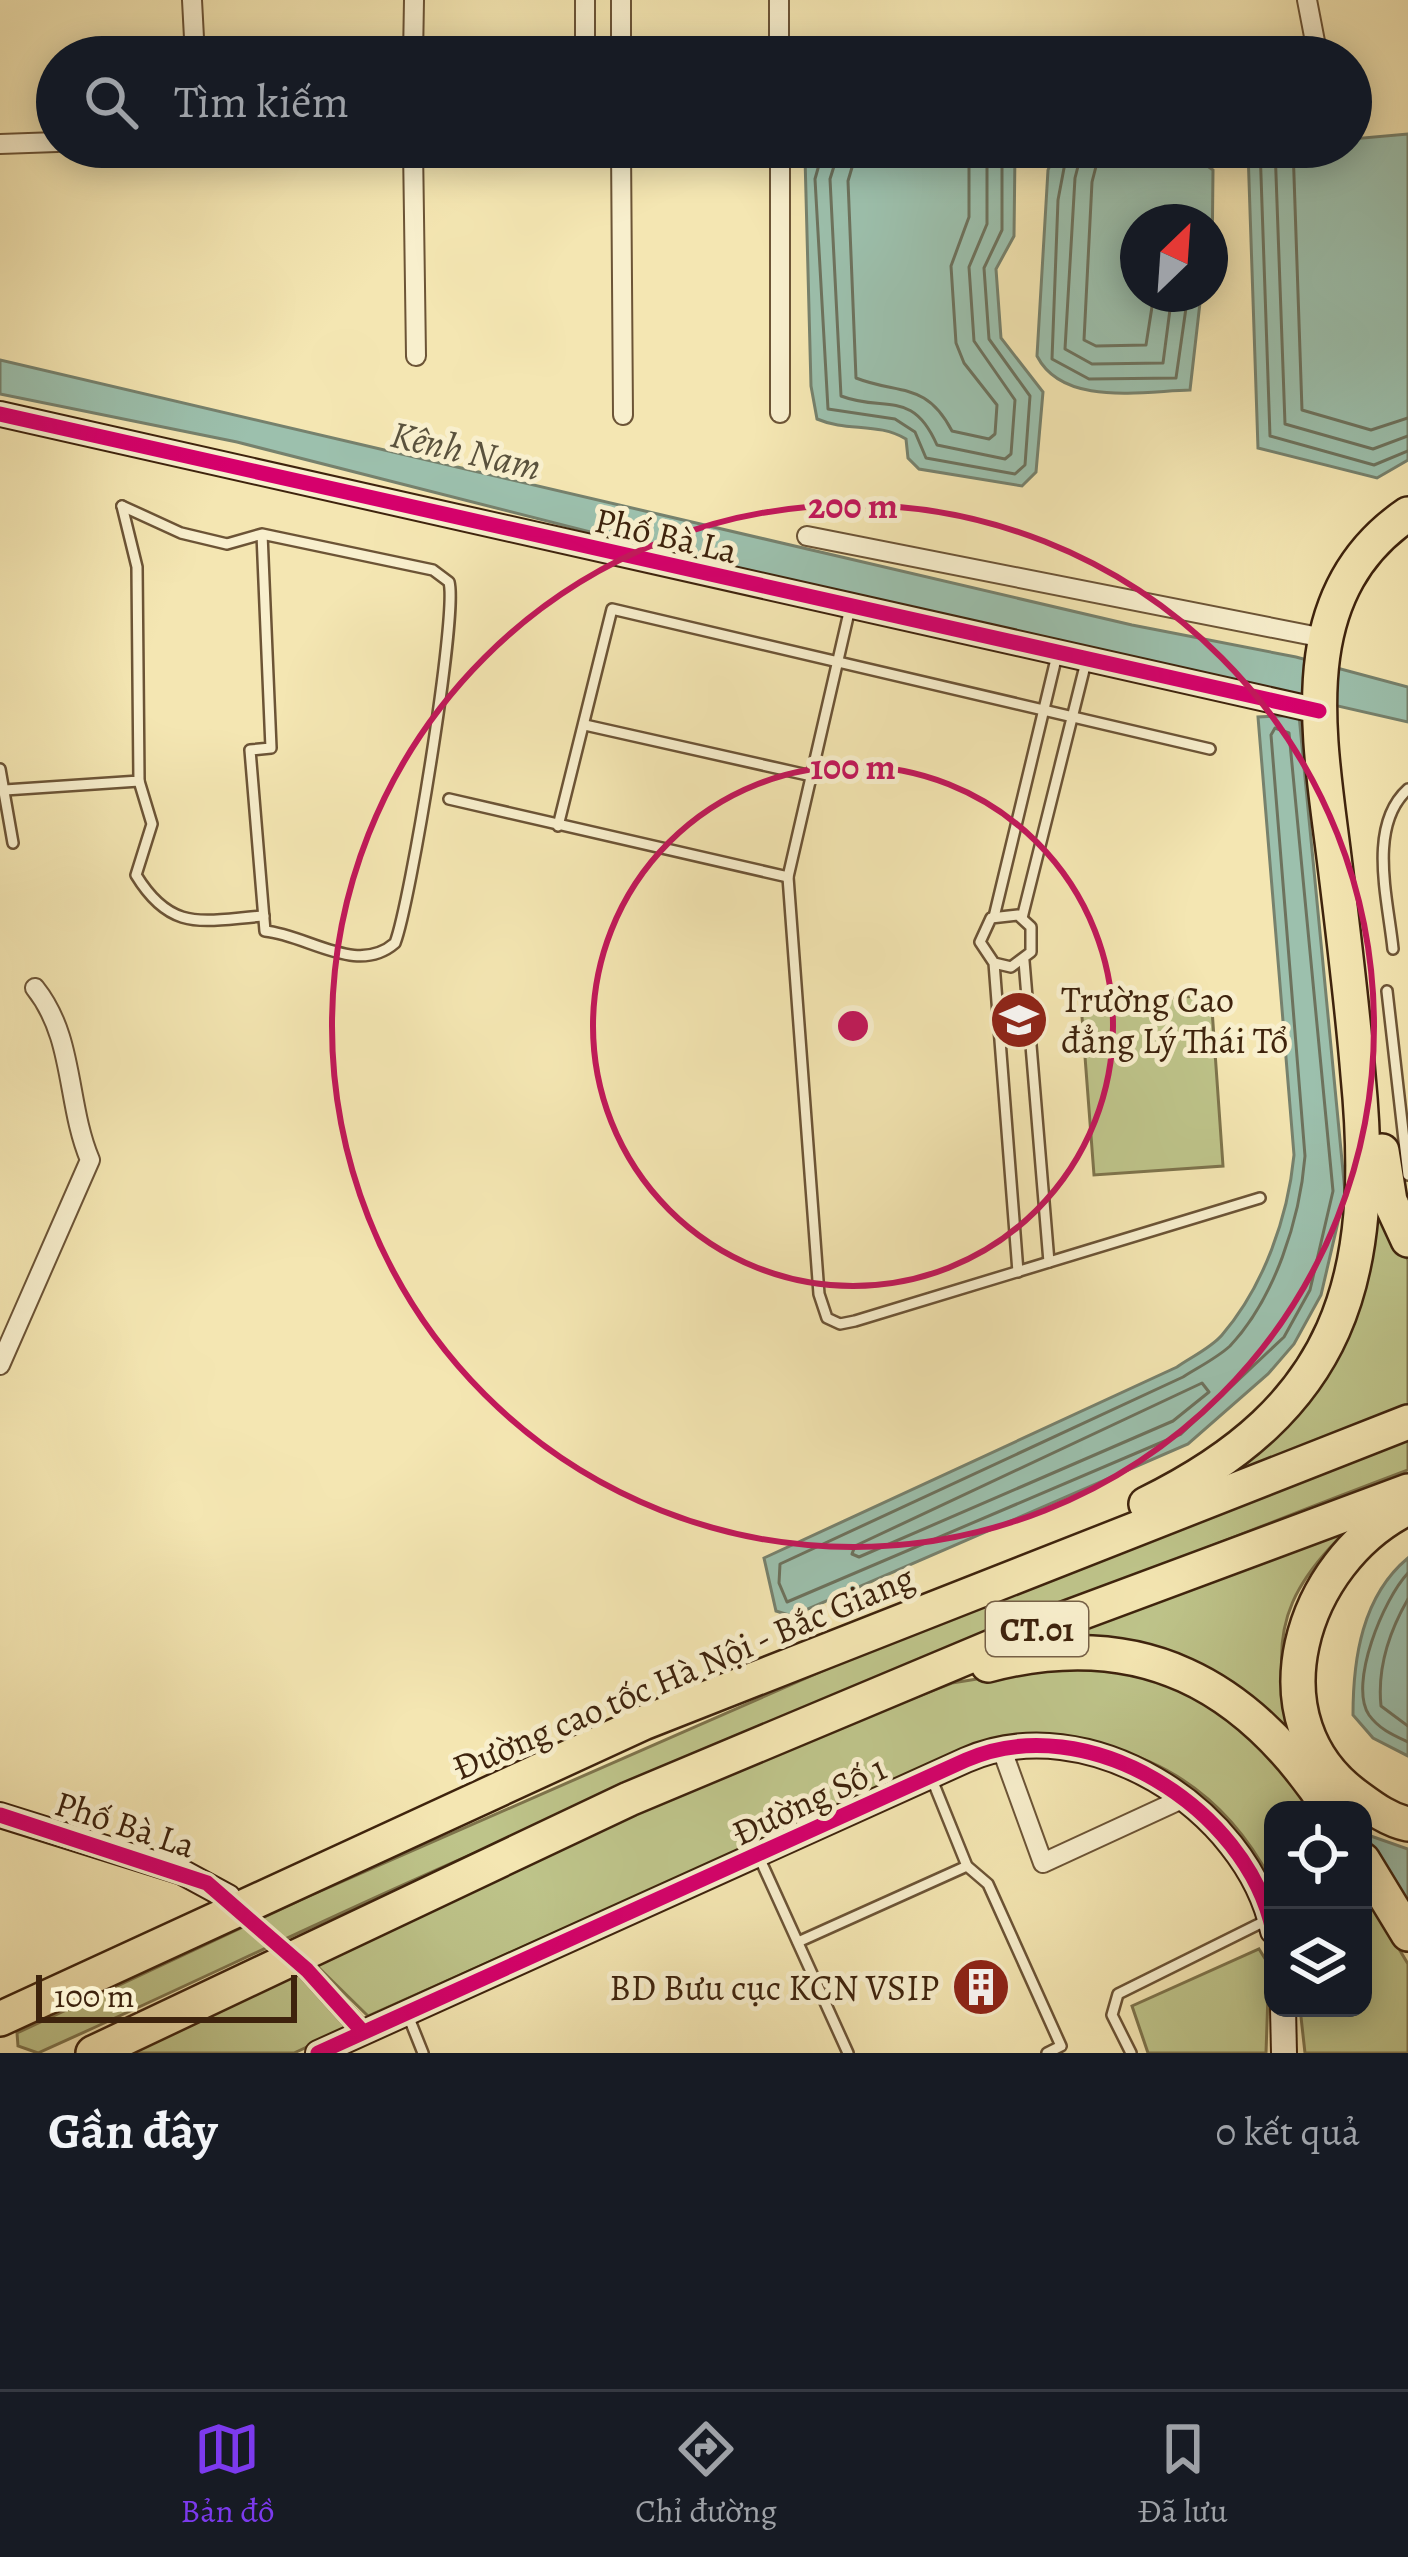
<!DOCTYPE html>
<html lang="vi">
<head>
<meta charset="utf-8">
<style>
  :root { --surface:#171b24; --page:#242831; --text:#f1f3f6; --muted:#9ea1a6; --line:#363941; --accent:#7c3aed }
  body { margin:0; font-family:Alegreya,serif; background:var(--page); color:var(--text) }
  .controls { position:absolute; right:36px; bottom:36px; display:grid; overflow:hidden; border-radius:24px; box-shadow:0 6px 30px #0003 }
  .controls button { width:108px; height:108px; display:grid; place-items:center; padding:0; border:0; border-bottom:3px solid var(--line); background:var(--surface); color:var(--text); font:60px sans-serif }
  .compass { position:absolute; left:1120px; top:204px; width:108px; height:108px; border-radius:50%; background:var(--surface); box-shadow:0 6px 30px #0003; rotate:25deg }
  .scale { position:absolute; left:36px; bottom:30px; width:261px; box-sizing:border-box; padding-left:12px; border:6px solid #3e230d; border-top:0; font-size:33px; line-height:42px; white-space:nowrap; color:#3e230d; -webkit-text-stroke:9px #f8efcd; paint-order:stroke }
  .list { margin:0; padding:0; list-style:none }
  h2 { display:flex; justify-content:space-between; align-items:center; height:156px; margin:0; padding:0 48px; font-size:51px }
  h2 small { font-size:39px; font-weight:400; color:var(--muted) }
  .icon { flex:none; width:66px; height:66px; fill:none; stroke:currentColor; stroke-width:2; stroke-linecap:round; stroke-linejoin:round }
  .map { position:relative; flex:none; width:1408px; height:2053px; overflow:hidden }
  .search { position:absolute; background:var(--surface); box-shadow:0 6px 30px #0003; left:36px; right:36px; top:36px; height:132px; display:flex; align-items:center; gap:30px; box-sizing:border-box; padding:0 42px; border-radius:66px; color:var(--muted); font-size:45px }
  .sheet { height:336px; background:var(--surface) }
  nav { display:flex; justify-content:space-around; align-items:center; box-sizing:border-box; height:168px; border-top:3px solid var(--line); background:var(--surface); font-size:33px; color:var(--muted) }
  nav a { display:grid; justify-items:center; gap:6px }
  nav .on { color:var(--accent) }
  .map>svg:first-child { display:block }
  .green { fill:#bec48a; stroke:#7e744c; stroke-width:3 }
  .water { fill:#9cc0ad; stroke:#76816d; stroke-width:3 }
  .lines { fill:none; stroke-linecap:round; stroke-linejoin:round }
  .shore { stroke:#6d725d; stroke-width:3 }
  .street-tunnel { stroke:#d0bf91; stroke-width:18; stroke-dasharray:18 9; stroke-linecap:butt }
  .lane-casing { stroke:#6c5436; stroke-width:14 }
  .street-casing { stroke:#6c5436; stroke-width:22 }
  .secondary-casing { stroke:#3e230d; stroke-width:28 }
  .highway-casing { stroke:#3e230d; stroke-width:38 }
  .lane { stroke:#f8efcd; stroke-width:9 }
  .street { stroke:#f8efcd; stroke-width:18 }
  .secondary { stroke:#f8efcd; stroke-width:24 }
  .highway { stroke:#f4e6b2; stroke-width:33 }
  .cycleway-casing { stroke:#f8efcd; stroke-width:22 }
  .cycleway { stroke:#d6006c; stroke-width:15 }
  .ring { fill:none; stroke:#c2185b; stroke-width:6 }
  .labels { text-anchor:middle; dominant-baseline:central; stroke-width:10; stroke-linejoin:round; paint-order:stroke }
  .shield { fill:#f8efcd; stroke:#766047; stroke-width:3 }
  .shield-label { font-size:33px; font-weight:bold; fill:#3e230d }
  .street-label { font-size:36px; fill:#3e230d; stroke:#f8efcd }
  .poi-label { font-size:36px; fill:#3e230d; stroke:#f8efcd; text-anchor:start }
  .water-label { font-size:39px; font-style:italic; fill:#5a523d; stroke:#f8efcd }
  .centre { fill:#c2185b; stroke:#f8efcd; stroke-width:6 }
  .ring-label { font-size:36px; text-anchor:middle; font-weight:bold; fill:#c2185b; stroke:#f8efcd; stroke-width:10; stroke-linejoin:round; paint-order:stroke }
</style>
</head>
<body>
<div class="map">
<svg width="1408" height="2053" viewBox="0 0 1408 2053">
  <rect width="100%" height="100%" fill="#f4e6b2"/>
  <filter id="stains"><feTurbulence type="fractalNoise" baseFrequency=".00167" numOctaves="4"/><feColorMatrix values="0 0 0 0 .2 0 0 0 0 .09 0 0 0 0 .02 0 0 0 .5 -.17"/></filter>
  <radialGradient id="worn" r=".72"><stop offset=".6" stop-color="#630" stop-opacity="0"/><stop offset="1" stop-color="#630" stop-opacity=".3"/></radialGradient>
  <g class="green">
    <path d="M1211,995l12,171 -129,9 -13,-171z"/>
    <path d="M1373,1199l35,61v148l-190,72 53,-47z"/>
    <path d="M1408,1437v33c-320,121 -635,254 -949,390 -141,62 -280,130 -421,193l-20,-7 -1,-13 290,-136 570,-250z"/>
    <path d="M1391,1489c-96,87 -136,128 -91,261 -105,-103 -132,-112 -279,-115z"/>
    <path d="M1077,1663l80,12 100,56 57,79h-41v74c-61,-119 -170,-161 -297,-139l-608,271 -52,-51 331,-163 305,-119z"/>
    <path d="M1363,1889l45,75v89h-103l-5,-45h63z"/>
    <path d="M1259,1949l10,16 -3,88h-118l-16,-47z"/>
    <path d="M303,1970l47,57 -56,26h-164z"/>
  </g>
  <g class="water">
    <path d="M1408,134v326l-31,18 -119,-30 -10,-297 103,-4v-8z"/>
    <path d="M1181,147l32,23 -1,93 -2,4v-45h-72v72h63l-11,96c-47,1 -127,17 -153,-34l11,-186 9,-20z"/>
    <path d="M1006,148l9,4 -1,84 -18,33 5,69 42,54 -7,80 -14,14 -103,-17 -11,-11 -2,-19c-28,-17 -59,-7 -89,-20l-6,-33 -6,-229 10,-6z"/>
    <path d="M0,360l1132,265 164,32 112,30v35l-692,-158 -479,-122 -237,-48z"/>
    <path d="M1299,715l46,477 -24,103 -27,49 -26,30 -80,70 -396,172 -16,-5 -12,-53 413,-191c14,-10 34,-19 45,-32 42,-49 66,-118 72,-180l-36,-438z"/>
    <path d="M1408,1558v198l-35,-18 -20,-23c0,-56 9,-119 55,-157z"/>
    <path d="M1365,1834l43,15v53z"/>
  </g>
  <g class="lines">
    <g class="shore">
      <path d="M824,147l-9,32 13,230 67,10 20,13 11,26 89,16 10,-9 5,-69 -41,-57 -5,-71 18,-38v-83"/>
      <path d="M840,147l-10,32 11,217c44,17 71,-8 96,49l68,14 6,-5 4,-54 -41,-59 -5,-74 18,-43v-77"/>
      <path d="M858,147l-10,34 8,197c43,17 70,3 96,53l37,8 6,-5 2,-29 -33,-42 -8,-20 -5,-77 18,-49v-70"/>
      <path d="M1068,147l-10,53 -6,159 37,20 87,-1 12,-84"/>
      <path d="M1083,147l-8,31 -10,171 27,15 71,-1 9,-69"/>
      <path d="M1101,147l-9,35 -8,158 12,6 50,-1 8,-51"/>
      <path d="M1260,147l10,289 104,29 34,-14"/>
      <path d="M1275,147l10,277 88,25 35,-13"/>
      <path d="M1293,147l9,263 69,20 37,-12"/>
      <path d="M1275,728l14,5 44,458 -23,99 -26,47 -103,97 -394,168 -8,-19 1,-19 403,-187c14,-9 34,-19 47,-31 45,-48 70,-127 75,-190l-34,-421z"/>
      <path d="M1202,1383l7,9 -36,29 -314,136 -7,-3 3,-8z"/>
      <path d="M1408,1573c-24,25 -60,111 -39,142 10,14 24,20 39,27"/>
      <path d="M1408,1599c-19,33 -31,68 -27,107l27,20"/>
    </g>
    <path class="street-tunnel" d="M236,1905l59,54"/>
    <defs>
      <g id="lane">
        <path d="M122,506l59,27 46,11 35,-10 171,36 16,12c9,33 -39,323 -54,361 -38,33 -87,-8 -130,-12l-15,-181 21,-2 -9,-214"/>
        <path d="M850,608l-62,269 31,417 8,24 13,6 15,-3 405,-123"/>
        <path d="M585,725l227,51"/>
        <path d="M0,769l13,74"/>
        <path d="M139,781l13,43 -16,51c36,59 68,45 128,41"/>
        <path d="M5,790l134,-9 -2,-214 -15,-61"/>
        <path d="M449,799l339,78"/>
        <path d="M558,826l54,-217 598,140"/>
        <path d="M994,917l63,-262"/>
        <path d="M1022,918l64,-256"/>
        <path d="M1393,949c-5,-50 -26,-123 15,-160"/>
        <path d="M1024,961l25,301"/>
        <path d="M994,963l17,4 20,-15v-25l-13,-12 -27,3 -11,24 14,21 24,309"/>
        <path d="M1387,991l21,184"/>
        <path d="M931,1777l36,89 21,18 73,162 -14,7"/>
        <path d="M759,1857l89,196"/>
        <path d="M798,1942l169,-76"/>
        <path d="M407,2013l16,40"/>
        <path d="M1131,2053l-19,-38 6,-21 147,-73"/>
      </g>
      <g id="street">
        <path d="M192,0l3,57"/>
        <path d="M585,0v57"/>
        <path d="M621,0v57"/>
        <path d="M779,0v57"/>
        <path d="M1307,0l11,57"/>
        <path d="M413,57l1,-57"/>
        <path d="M0,144l57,-2"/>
        <path d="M413,147l3,209"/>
        <path d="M456,147h118"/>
        <path d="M621,147l2,268"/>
        <path d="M780,147v266"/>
        <path d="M807,536l517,102"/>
        <path d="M0,1365l90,-205c-24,-57 -15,-122 -55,-172"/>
        <path d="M1002,1750l41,113 141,-65"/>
        <path d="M307,1970l56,62"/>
      </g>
      <g id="secondary">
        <path d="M0,414l1319,297"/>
        <path d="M0,1815l182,57 46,25"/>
        <path d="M1283,2008l1,45"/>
        <path d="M318,2053l648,-293c121,-53 281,48 307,171"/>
      </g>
      <g id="highway">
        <path d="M1382,1151l8,50 18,39"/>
        <path d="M1146,1504c196,-96 232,-225 212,-429 -6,-73 -15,-145 -24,-218 -15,-122 -44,-263 74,-343"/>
        <path d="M1408,1508c-108,53 -158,214 -49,290 15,11 30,22 49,26"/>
        <path d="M988,1665c152,-40 260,19 342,145"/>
        <path d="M1363,1860l45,74"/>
        <path d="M0,2019l643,-296 765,-301"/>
        <path d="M93,2053l536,-254 384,-161 395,-147"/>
      </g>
    </defs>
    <use href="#lane" class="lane-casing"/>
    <use href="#street" class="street-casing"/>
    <use href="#secondary" class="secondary-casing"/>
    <use href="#highway" class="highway-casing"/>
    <use href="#lane" class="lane"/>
    <use href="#street" class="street"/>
    <use href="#secondary" class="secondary"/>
    <use href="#highway" class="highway"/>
    <defs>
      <g id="cycleway">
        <path d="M0,414l1319,297"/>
        <path d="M0,1815l207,68 100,87 56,62"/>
        <path d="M318,2053l648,-293c121,-53 281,48 307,171"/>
      </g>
    </defs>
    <use href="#cycleway" class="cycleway-casing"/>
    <use href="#cycleway" class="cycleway"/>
  </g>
  <g class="ring">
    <circle cx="853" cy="1026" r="260"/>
    <circle cx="853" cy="1026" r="521"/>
  </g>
  <defs>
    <symbol id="university-disc" viewBox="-11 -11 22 22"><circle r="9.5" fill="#8f2418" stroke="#f8efcd"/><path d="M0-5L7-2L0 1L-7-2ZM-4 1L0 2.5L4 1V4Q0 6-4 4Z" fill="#fff"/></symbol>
    <symbol id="building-disc" viewBox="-11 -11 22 22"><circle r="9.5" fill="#8f2418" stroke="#f8efcd"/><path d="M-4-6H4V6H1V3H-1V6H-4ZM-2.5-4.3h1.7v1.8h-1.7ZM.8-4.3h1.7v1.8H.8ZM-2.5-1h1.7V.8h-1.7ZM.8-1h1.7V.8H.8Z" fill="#fff"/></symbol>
  </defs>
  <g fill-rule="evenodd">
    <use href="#university-disc" x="986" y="987" width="66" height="66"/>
    <use href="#building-disc" x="948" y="1954" width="66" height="66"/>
  </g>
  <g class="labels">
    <rect class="shield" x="986" y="1602" width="102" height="54" rx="9"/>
    <g class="shield-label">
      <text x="1037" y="1629">CT.01</text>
    </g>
    <g class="street-label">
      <text transform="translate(666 535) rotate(13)">Phố Bà La</text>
      <text transform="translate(683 1672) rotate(-23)">Đường cao tốc Hà Nội - Bắc Giang</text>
      <text transform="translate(809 1800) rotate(-25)">Đường Số 1</text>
      <text transform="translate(125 1824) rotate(18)">Phố Bà La</text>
    </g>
    <g class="poi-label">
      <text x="1061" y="999">Trường Cao<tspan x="1061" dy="41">đẳng Lý Thái Tổ</tspan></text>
      <text x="939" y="1987" text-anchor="end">BD Bưu cục KCN VSIP</text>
    </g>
    <g class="water-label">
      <text transform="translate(466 450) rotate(13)">Kênh Nam</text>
    </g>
  </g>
  <circle cx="853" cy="1026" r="18" class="centre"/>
  <g class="ring-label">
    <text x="853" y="518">200 m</text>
    <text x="853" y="779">100 m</text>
  </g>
  <rect width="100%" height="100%" filter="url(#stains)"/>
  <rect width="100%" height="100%" fill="url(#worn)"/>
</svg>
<div class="controls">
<button><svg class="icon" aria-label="locate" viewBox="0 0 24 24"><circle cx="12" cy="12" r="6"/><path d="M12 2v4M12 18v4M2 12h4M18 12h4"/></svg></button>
<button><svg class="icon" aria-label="layers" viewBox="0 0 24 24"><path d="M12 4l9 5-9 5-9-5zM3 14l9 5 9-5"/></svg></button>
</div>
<svg class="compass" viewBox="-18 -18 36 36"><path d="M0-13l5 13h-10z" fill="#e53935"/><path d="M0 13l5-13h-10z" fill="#9ea1a6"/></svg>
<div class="scale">100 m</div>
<div class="search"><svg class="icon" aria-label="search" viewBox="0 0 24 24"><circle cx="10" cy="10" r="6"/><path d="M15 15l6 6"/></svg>Tìm kiếm</div>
</div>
<section class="sheet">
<h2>Gần đây<small>0 kết quả</small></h2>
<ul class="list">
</ul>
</section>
<nav>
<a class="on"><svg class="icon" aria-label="map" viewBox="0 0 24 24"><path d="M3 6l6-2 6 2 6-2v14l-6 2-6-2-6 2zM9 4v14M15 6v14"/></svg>Bản đồ</a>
<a><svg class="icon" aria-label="directions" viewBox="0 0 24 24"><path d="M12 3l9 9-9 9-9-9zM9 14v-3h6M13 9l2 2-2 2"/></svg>Chỉ đường</a>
<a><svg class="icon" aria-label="saved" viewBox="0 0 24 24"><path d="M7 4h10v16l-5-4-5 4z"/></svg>Đã lưu</a>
</nav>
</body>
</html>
